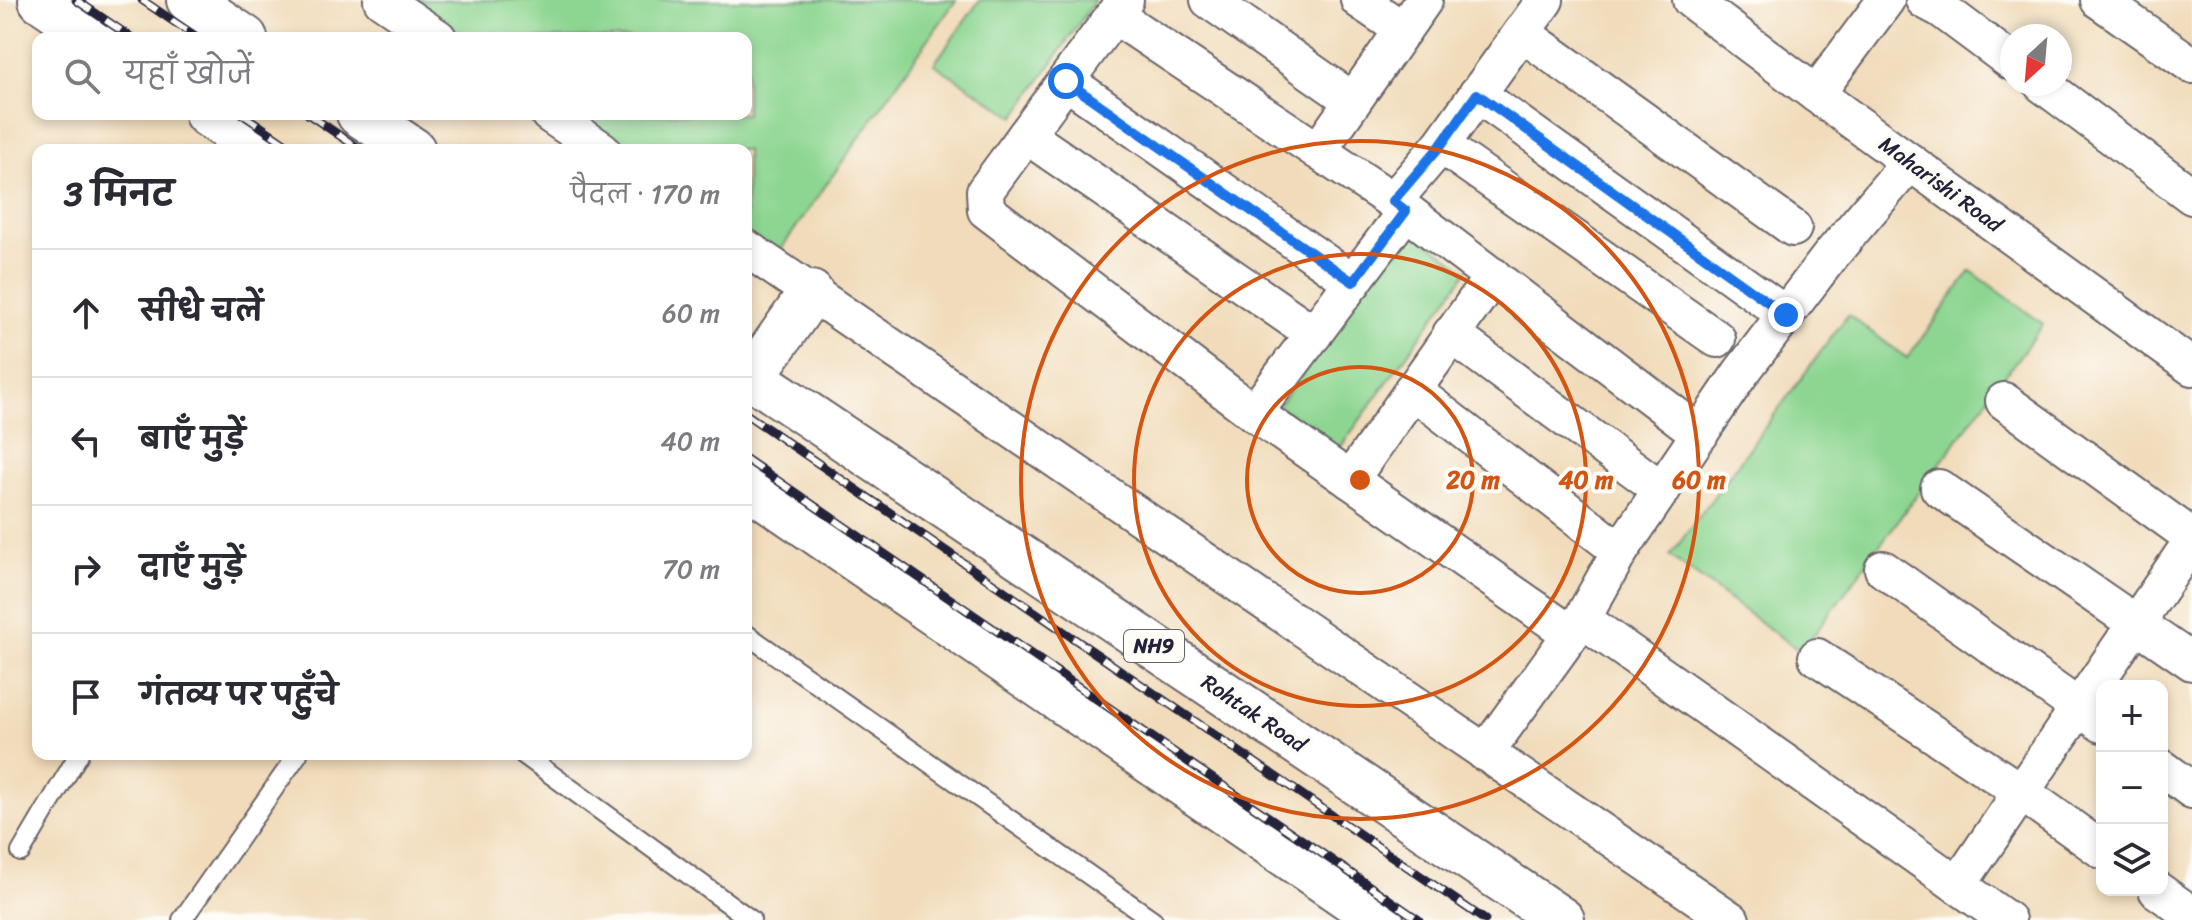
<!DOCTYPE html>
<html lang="hi">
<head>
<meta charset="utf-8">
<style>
  :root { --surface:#fff; --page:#f2f2f3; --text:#2b2b33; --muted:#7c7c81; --line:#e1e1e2 }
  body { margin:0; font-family:Sriracha,"Playpen Sans Deva",sans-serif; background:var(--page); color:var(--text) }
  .controls { position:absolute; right:24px; bottom:24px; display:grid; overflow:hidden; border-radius:16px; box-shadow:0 4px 12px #0003 }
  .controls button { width:72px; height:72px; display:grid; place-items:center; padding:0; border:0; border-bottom:2px solid var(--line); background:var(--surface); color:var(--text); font:40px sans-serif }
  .compass { position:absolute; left:2000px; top:24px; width:72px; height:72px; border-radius:50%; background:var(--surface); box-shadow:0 4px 12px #0003; rotate:206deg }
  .stop { position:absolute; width:24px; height:24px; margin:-18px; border:6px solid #1a73e8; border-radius:50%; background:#fff }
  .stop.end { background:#1a73e8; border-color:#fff; box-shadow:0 2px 8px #0008 }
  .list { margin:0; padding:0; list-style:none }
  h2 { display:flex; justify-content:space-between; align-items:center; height:104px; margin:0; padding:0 32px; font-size:34px }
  h2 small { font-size:26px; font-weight:400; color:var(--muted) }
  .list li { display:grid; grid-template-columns:52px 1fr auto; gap:24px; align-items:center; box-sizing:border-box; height:128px; padding:0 32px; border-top:2px solid var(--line) }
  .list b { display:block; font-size:30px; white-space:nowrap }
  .list em { font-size:26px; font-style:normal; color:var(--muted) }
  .icon { flex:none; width:44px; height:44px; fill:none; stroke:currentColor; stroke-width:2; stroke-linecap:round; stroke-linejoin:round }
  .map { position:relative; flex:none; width:2192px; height:920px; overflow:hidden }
  .search { position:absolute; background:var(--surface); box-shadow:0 4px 12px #0003; left:32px; top:32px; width:720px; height:88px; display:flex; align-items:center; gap:20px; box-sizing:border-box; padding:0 28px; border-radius:16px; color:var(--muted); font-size:30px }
  .panel { position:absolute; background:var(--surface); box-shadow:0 4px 12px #0003; left:32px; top:144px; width:720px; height:616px; border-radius:16px }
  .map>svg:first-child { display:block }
  .green { fill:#8dd691; stroke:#587c66; stroke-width:2 }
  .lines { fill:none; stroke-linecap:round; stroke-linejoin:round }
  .lane-casing { stroke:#6a6367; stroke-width:22 }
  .street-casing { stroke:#6a6367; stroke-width:40 }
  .primary-casing { stroke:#6a6367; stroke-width:48 }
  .lane { stroke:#fff; stroke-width:18 }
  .street { stroke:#fff; stroke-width:36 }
  .primary { stroke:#fff; stroke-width:44 }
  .rail-casing { stroke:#22223b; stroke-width:9 }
  .rail { stroke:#fdfcf7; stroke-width:6; stroke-dasharray:18; stroke-linecap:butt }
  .route { stroke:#1a73e8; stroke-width:10 }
  .ring { fill:none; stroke:#d45411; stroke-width:4 }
  .labels { text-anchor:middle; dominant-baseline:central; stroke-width:8; stroke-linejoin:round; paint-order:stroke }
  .shield { fill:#fdfcf7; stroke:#646373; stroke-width:2 }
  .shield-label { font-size:20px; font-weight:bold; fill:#22223b }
  .street-label { font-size:22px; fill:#22223b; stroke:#fdfcf7 }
  .centre { fill:#d45411; stroke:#fdfcf7; stroke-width:4 }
  .ring-label { font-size:24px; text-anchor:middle; font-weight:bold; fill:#d45411; stroke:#fdfcf7; stroke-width:8; stroke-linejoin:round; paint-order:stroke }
</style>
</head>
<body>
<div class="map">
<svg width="2192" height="920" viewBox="0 0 2192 920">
  <rect width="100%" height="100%" fill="#fdfcf7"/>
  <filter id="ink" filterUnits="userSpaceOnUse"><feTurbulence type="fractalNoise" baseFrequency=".0125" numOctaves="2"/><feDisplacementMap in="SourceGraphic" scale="16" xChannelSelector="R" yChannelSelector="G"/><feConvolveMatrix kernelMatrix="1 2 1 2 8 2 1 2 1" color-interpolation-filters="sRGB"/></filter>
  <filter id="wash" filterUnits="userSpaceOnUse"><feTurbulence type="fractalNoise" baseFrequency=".006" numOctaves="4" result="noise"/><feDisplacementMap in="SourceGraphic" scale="32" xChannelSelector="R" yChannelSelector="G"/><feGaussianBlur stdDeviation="1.8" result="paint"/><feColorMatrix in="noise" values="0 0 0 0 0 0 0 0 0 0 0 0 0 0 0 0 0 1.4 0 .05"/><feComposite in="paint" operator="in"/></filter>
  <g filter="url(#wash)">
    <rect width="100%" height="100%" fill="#f1dbba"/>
    <g class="green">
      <path d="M415,0h541l-180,256 -30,-21v-85h-120l-51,-36h171v-76h-278z"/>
      <path d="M980,0h115l-80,117 -81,-53z"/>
      <path d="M1406,227l61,44 -128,178 -61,-43z"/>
      <path d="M1971,271l72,53 -242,328 -131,-96 178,-241 59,43z"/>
    </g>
  </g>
  <g filter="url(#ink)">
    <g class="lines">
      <defs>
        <g id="lane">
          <path d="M746,634l407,286"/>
          <path d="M523,754l228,166"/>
          <path d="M21,852l58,-98"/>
          <path d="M182,920l116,-166"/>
        </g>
        <g id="street">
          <path d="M382,0l56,38"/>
          <path d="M1125,0l-140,191 1,19 268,203"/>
          <path d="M1209,0l144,101"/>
          <path d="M1359,0l44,30"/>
          <path d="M1691,0l125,94 376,273"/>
          <path d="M1924,0l17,9 71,53"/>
          <path d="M2099,0l93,65"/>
          <path d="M1114,15l279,186 307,233"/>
          <path d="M1522,33l271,195"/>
          <path d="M1066,81l287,201"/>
          <path d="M2042,84l150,112"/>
          <path d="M1477,94l309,221"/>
          <path d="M1816,94l70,-94"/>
          <path d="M549,114l53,36"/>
          <path d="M1026,135l288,199"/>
          <path d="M1441,145l276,194"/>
          <path d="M1318,151l106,-151"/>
          <path d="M1393,201l48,-56 104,-145"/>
          <path d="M1406,211l-152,202 317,221"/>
          <path d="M746,248l985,672"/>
          <path d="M1451,334l211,156"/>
          <path d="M1412,390l208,161"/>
          <path d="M2004,401l188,136"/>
          <path d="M1350,480l143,-204"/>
          <path d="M1939,488l253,174"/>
          <path d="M1883,569l219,155"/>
          <path d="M1582,619l425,301"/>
          <path d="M1817,657l204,135 81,58"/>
          <path d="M1485,753l97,-134 38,-68 120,-177 91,-119 79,-93"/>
          <path d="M2162,768l30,22"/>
          <path d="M1958,885l234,-344"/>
          <path d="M2157,890l35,25"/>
        </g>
        <g id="primary">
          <path d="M41,0l56,38"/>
          <path d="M189,0l56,38"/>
          <path d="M207,114l53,36"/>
          <path d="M359,114l54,36"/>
          <path d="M746,373l816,547"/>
          <path d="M752,377l59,-84"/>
          <path d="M746,484l635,436"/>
        </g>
      </defs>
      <use href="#lane" class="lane-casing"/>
      <use href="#street" class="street-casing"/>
      <use href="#primary" class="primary-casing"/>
      <use href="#lane" class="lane"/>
      <use href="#street" class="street"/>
      <use href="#primary" class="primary"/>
      <defs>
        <g id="rail">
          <path d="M76,0l56,38"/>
          <path d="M142,0l56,38"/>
          <path d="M242,114l53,36"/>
          <path d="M308,114l53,36"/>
          <path d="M746,414l739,506"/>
          <path d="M746,459l673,461"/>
        </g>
      </defs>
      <use href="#rail" class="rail-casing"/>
      <use href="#rail" class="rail"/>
    </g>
  </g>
  <g class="lines" filter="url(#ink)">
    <path class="route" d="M1066,81l287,201 53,-71 -13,-10 48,-56 36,-51 309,221"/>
  </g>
  <g class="ring">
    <circle cx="1360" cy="480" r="113"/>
    <circle cx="1360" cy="480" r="226"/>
    <circle cx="1360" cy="480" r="339"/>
  </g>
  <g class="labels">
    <rect class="shield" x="1124" y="630" width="60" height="32" rx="6"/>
    <g class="shield-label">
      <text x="1154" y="646">NH9</text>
    </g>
    <g class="street-label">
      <text transform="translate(1941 184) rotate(36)">Maharishi Road</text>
      <text transform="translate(1254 713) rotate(34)">Rohtak Road</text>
    </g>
  </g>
  <circle cx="1360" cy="480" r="12" class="centre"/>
  <g class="ring-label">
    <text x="1473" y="488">20 m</text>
    <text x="1586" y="488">40 m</text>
    <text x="1699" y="488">60 m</text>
  </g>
</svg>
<div class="controls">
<button>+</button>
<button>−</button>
<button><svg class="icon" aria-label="layers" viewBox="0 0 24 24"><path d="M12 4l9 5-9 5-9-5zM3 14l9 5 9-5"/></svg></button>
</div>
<svg class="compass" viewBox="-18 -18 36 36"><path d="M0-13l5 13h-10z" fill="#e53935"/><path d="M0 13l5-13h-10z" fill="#7c7c81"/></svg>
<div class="stop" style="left:1066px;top:81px"></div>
<div class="stop end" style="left:1786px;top:315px"></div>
<div class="search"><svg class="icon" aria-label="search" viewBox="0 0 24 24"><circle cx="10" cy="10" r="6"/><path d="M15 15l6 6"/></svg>यहाँ खोजें</div>
<section class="panel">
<h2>3 मिनट<small>पैदल · 170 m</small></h2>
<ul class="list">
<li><svg class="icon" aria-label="ahead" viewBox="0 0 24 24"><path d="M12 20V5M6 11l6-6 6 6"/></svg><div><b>सीधे चलें</b></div><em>60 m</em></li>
<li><svg class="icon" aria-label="left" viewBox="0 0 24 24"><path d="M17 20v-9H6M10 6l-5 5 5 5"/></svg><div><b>बाएँ मुड़ें</b></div><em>40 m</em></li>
<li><svg class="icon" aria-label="right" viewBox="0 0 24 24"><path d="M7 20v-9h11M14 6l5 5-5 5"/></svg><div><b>दाएँ मुड़ें</b></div><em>70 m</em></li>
<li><svg class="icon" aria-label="arrive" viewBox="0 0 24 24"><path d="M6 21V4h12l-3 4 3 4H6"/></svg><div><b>गंतव्य पर पहुँचे</b></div></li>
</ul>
</section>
</div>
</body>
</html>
